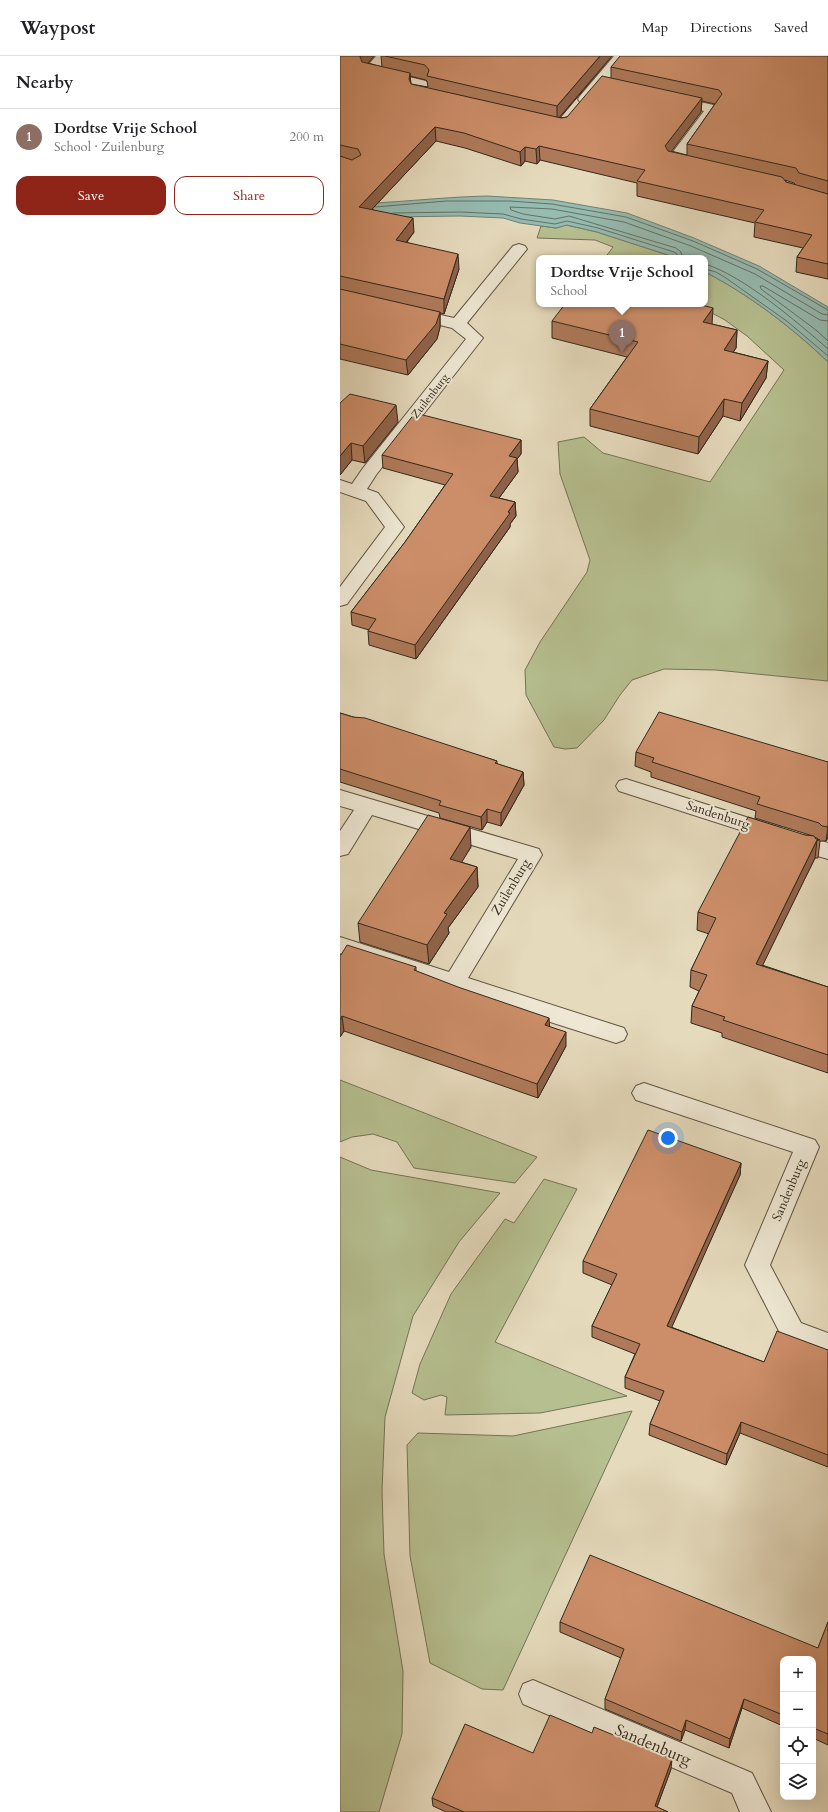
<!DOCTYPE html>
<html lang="en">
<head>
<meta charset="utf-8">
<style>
  :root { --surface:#fff; --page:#f6f6f6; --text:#202124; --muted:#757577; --line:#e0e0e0; --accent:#8f2418 }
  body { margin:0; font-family:Cardo,serif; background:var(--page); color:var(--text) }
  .controls { position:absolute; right:12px; bottom:12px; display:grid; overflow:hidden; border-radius:8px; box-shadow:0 4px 16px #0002 }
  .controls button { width:36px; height:36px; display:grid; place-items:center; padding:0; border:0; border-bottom:1px solid var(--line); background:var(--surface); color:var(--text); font:20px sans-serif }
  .you { position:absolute; left:328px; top:1082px; width:14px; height:14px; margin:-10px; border:3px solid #fff; border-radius:50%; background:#1a73e8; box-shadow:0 0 0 6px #1a73e833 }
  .badge { display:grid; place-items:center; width:26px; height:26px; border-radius:50%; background:var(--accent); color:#fff; font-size:13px; font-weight:700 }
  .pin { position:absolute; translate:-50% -33px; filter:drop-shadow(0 1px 2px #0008) }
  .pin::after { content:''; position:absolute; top:21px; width:14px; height:12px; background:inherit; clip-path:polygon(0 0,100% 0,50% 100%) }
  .popup { position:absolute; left:196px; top:199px; width:172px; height:52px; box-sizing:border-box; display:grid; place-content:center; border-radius:8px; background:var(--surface); filter:drop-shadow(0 1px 3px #0005); font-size:13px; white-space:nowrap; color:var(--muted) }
  .popup b { font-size:15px; color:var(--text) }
  .popup::after { content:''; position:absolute; left:50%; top:100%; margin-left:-8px; border:8px solid transparent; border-top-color:var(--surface) }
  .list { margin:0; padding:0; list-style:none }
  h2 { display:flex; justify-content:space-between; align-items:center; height:52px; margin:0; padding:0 16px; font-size:17px }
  h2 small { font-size:13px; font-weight:400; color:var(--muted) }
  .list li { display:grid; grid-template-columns:26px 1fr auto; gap:12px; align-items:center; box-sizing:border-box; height:56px; padding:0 16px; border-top:1px solid var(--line) }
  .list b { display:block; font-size:15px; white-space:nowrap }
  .list p { margin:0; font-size:13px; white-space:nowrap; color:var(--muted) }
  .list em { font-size:13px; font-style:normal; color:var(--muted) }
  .actions { display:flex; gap:8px; padding:12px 16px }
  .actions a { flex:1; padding:9px 0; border:1px solid var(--accent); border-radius:12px; text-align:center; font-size:14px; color:var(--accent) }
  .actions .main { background:var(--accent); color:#fff }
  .icon { flex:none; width:22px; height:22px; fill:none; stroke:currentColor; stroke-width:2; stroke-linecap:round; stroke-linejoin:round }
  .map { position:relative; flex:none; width:488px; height:1756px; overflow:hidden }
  header { display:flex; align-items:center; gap:24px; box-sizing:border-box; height:56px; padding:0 20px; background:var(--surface); border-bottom:1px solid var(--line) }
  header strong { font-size:19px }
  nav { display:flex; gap:22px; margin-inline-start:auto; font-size:14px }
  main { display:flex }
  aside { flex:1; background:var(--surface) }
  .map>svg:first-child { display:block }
  .green { fill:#b6bf90; stroke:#747456 }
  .water { fill:#96bbb1; stroke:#6e8075 }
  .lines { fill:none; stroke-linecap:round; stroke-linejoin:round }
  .shore { stroke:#647266; stroke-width:1 }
  .minor-casing { stroke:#5f5444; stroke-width:2 }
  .minor { fill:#eee7d3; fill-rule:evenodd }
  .wall { fill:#af7a5a; stroke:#32281c; fill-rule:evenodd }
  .shaded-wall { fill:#8f634a; stroke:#32281c }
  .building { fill:#cc8e69; stroke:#32281c }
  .labels { text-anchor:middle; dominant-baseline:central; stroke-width:4; stroke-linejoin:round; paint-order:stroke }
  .far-street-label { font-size:11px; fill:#32281c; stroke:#eee7d3 }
  .street-label { font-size:13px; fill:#32281c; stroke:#eee7d3 }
  .near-street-label { font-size:16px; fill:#32281c; stroke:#eee7d3 }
</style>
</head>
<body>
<header>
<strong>Waypost</strong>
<nav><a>Map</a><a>Directions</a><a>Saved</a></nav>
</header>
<main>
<aside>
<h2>Nearby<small></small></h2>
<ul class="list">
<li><span class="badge" style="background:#8d6e63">1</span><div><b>Dordtse Vrije School</b><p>School · Zuilenburg</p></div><em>200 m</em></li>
</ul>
<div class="actions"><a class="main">Save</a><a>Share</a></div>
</aside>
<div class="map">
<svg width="488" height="1756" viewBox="0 0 488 1756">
  <rect width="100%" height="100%" fill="#e5dabc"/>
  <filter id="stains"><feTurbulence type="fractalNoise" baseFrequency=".005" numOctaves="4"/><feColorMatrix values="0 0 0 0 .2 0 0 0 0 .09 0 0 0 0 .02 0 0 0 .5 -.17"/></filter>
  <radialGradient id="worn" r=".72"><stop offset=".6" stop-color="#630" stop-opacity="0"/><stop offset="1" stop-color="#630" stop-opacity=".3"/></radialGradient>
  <g class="green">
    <path d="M226,169l31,7 80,26h-72l8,-11 -18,-7 -58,-2 4,-12 15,2z"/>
    <path d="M365,216c43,22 88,56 123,90v319l-112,-11 -52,-1 -32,11 -12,15 -16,25 -27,28 -12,1 -11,-2 -28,-52 -1,-25 15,-28 47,-70 3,-12 -30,-86 -2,-32 26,-5 19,16 107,29 74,-112 -37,-34 -22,-16 -30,-16h10z"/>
    <path d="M0,1024l197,77 -22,26 -101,-15 -17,-26 -24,-8 -21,3 -12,5z"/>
    <path d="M0,1101l31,13 129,23 -41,49 -46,74 -28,101 -3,74 2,63 19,117 -1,63 -23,78h-39z"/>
    <path d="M204,1123l33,10 -82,153 132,54 -87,17 -95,2 2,-18 -6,-2 -17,5 -12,-7 8,-29 31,-70 54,-75 9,4z"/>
    <path d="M292,1355l-129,279 -21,-1 -52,-26 -20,-107 -3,-111 11,-12 95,3z"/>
  </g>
  <path class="water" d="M147,140l66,4 74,13 67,25 65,28 69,41v55c-35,-34 -80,-68 -123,-90v-14h-28l-80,-26 -30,-7 -11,3 -36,-5 -17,-5 -43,-2 -75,1 -45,-13c49,0 98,-7 147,-8z"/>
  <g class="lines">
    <g class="shore">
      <path d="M35,151l71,-6h64l42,3 74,13 67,24 64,28 71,41"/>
      <path d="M53,157l67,-1 43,2 18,5 34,5 12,-3 31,7 76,24 3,2v4"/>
      <path d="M342,202l-1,-6 -5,-4 -107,-32 -14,3 -32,-5 -12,-4 -1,-3 42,2 72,13 67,24 64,28 67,40 6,1"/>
      <path d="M365,208c39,12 92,58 123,85"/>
      <path d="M365,213l11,3 10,6 62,44 40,34"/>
      <path d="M488,265l-8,-1 -57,-34h-3l1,3 55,41 12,11"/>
    </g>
    <defs>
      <g id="minor">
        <path d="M36,0h15l-12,14 47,11 2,3 -2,8 17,4 2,3 -2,3 -5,1 -25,-6 -2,-3 2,-8 -49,-11 -2,-3z"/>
        <path d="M274,0h15l-39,46 -5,1 -5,-1 -2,-3 2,-3z"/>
        <path d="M333,40l45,10 2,3 -36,49 15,4 3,3 -3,3c-9,3 -21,-1 -30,-4l-3,-3 38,-50 -36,-8 -2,-3 2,-3z"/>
        <path d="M179,188l6,2 2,3 -60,74 16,15 -107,137 -9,14 11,4 26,34 -57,77 -7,2v-19l45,-60 -19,-26 -26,-9v-12l12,4 11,-16 103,-129 -14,-11 -48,-12 -2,-3 2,-3 6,-2 44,10 59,-72z"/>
        <path d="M286,723l155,49 4,5 -4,5 -7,3 -155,-50 -3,-5 3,-5z"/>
        <path d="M0,734l199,59 3,6 -74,123 156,50 3,6 -3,6 -8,3 -276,-88v-18l109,35 69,-113 -146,-44 -24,39 -8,2v-25l14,-21 -14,-4z"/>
        <path d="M482,785l6,2v16l-14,-4 -3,-6 3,-6z"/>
        <path d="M304,1027l171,57 4,7 -49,118 31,58 27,10v23l-45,-17 -38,-74 48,-113 -157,-52 -4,-7 4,-7z"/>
        <path d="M193,1624l219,93 19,39h-31l-8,-19 -209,-89 -4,-10 4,-10z"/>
      </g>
    </defs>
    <use href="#minor" class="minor-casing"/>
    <use href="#minor" class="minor"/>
  </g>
  <g class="wall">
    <path d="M0,0h34l-6,7 14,4 -1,-11h231l-52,62h1l6,-1 44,-39v-11l217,-11v223l-32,-7 1,-15 6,-9 -49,-11 1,-14 -118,-27v-13l-97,-23 -3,4 -12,-3 -4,5 -56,-18 -29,-7 -64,68 42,23 -7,10 52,27 -15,45 -4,-1v14l-3,12 -29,36 -68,-16zM70,20l16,4 1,1 1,6 -17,-3zM362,45l13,3 -28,40v11l-16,-4 30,-39zM445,124l9,3 2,2 -10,-3z"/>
    <path d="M212,265l160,3 25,6 -1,18 -3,4 35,9 -2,17 -26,43 -17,-5 -25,38 -108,-28v-17l37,-52 -75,-19z"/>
    <path d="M0,347l58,19 -33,41 -13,-3 -12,15z"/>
    <path d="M181,384v14l-4,5 1,13 -19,26 16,4 1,14 -6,8v3l-94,132 -47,-14 -1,-14 1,-1 -17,-5 -1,-13 54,-70 40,-57 -62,-17 -1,-13z"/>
    <path d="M0,657l157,48v3l26,8 1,13 -23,41 -14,-4 -5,8 -42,-12 -1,-5 -99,-31z"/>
    <path d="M296,696l192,10v75l-2,4h-6l-2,17h-3l-53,107 66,22v86l-106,-36v-4l-31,-10 1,-17 7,-15 -9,-4 1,-17 18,-36 -12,-4 1,-18 107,-77 8,1 -58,-18 1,-7 -105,-34v-5l-16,-6zM474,781l3,1 2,2 -3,-1z"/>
    <path d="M131,791l-10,15 16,5 1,20 -30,41 1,5 -20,31 -69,-22 -2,-19z"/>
    <path d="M0,898l76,13v4l133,55 17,20 -28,52 -194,-67 -4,6z"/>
    <path d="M401,1107l-1,12 -69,152 93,35 64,-12v117l-88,-34 -14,32 -77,-30 1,-11 10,-23 -35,-13v-11l10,-23 -43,-17v-11l20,-41 -29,-12v-12z"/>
    <path d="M220,1566l258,26 10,-26v123l-15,-7v-79h-30v67l-41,-18 -13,40 -44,-18 -4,11 -76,-32v-10l16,-41 -61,-26z"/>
    <path d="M193,1697l138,16 -14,38 11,5h-222l-13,-6 -1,-8z"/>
  </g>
  <g class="shaded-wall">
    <path d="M20,0h14l-13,15 -1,-14z"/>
    <path d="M260,0h12l-55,64v-14z"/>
    <path d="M70,17l1,14 -2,-8z"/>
    <path d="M362,42l-1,14 -36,48v-14z"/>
    <path d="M95,71l1,14 -75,80 -2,-14z"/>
    <path d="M199,90l1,14 -3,4 -1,-15z"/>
    <path d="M185,91v14l-4,5 -1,-14z"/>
    <path d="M73,162l1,14 -17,22 -1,-14z"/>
    <path d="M118,198l1,15 -15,45v-15z"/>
    <path d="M373,252l-1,17 -9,-3z"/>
    <path d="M100,256v15l-3,12 -29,36 -2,-15z"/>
    <path d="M397,274l-1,18 -13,20 1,-18z"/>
    <path d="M428,305l-2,17 -26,43 2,-18z"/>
    <path d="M384,343l-1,17 -25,38 1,-17z"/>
    <path d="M56,349l2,17 -33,41 -2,-17z"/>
    <path d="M181,384v14l-4,5 1,13 -27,37 -1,-13 19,-40z"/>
    <path d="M11,387l1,17 -12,15v-19z"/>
    <path d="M175,446l1,14 -6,8v3l-94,132 -1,-14z"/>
    <path d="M183,716l1,13 -23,41v-13z"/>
    <path d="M147,753v13l-5,8 -1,-13z"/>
    <path d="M130,771l1,20 -19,31 -2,-19z"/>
    <path d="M488,771v10l-2,4z"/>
    <path d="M477,784l-2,18 -60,123 1,-17z"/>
    <path d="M137,811l1,20 -30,41 1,5 -20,31 -2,-19 17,-32z"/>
    <path d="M2,960l2,15 -4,6v-17z"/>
    <path d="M209,962l1,14 -5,-7z"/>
    <path d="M226,976v14l-28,52 -1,-14z"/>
    <path d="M401,1107l-1,12 -73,163v-12z"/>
    <path d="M401,1366l-1,11 -14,32 1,-11z"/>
    <path d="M404,1643l-2,9 -13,40 1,-9z"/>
    <path d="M346,1664l-1,10 -4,11 1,-9z"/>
    <path d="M332,1703l-1,10 -16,43v-6z"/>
  </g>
  <g class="building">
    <path d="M0,0h20v1l2,5 48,11 -1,6 2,5 150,34 6,-1 35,-41 100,22 -37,48 3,5 114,26 4,5 42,12v70l-31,-7 15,-22 -57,-13 9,-12 -127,-29 8,-11 -106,-24 -3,3 -11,-2 -5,5 -56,-19 -29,-6 -76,80 54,11 -17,22 62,14 -14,45 -104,-23v-120l12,4 9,-5 -3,-6 -18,-4z"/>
    <path d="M45,0h215l-43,50 -130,-30 2,-6 -4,-5z"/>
    <path d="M280,0h208v125l-29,-8 -3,-5 -109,-24 35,-50 -3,-4 -108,-23z"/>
    <path d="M0,233l100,23 -4,12 -30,36 -66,-16z"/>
    <path d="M225,248h133l15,4 -10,14 34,8 -13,20 44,11 -26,42 -18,-4 -25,38 -109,-28 48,-67 -86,-21z"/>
    <path d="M10,338l46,11 -33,41 -12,-3 -11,13v-53z"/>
    <path d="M75,357l106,27 -12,16 8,2 -27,38 25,6 -7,10 2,1 -95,132 -47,-14 8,-12 -25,-7 54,-70 48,-68 -71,-19z"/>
    <path d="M319,656l169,50v65l-6,-1 -3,-3 -62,-19 3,-7 -108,-35 2,-4 -18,-6z"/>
    <path d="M0,657l13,4 12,1 132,43 -2,2 28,9 -22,41 -14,-4 -6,8 -42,-12 2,-4 -101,-32z"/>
    <path d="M88,759l42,12 -20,32 27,8 -33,46 3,1 -20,31 -69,-22z"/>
    <path d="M408,761l57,18 9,1 2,3 4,1h-3l-61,124 72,23v68l-105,-35 2,-3 -33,-11 15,-31 -16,-5 25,-52 -18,-6z"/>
    <path d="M7,889l69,22 -2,3 44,17 91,31 -4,7 21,7 -29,52 -195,-68 -2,4v-66l1,1z"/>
    <path d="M308,1074l93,33 -74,163 97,36 13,-31 51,19v105l-87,-33 -14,32 -77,-30 14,-33 -39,-14 15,-33 -48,-18 25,-52 -34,-13z"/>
    <path d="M250,1499l228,93 10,-26v112l-15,-6v-69h-30v56l-39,-16 -14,40 -44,-19 -4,12 -77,-33 19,-50 -64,-27z"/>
    <path d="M210,1659l42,18 2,-6 78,32 -17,47 13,6h-204l-32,-14 33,-74 68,29z"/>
  </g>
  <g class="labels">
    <g class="far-street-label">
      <text transform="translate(90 340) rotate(-52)">Zuilenburg</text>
    </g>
    <g class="street-label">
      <text transform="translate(378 759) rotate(18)">Sandenburg</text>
      <text transform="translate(171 831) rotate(-59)">Zuilenburg</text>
      <text transform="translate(449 1134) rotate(-67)">Sandenburg</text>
    </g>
    <g class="near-street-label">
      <text transform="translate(313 1689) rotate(23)">Sandenburg</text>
    </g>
  </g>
  <rect width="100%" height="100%" filter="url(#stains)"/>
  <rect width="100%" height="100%" fill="url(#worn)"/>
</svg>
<div class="controls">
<button>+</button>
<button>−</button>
<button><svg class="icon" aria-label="locate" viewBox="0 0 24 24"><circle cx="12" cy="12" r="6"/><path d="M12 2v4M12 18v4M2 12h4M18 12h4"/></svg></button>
<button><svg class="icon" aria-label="layers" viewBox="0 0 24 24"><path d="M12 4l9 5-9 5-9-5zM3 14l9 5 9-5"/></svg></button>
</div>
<div class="you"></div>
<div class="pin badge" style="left:282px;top:297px;background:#8d6e63">1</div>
<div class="popup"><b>Dordtse Vrije School</b>School</div>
</div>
</main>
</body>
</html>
